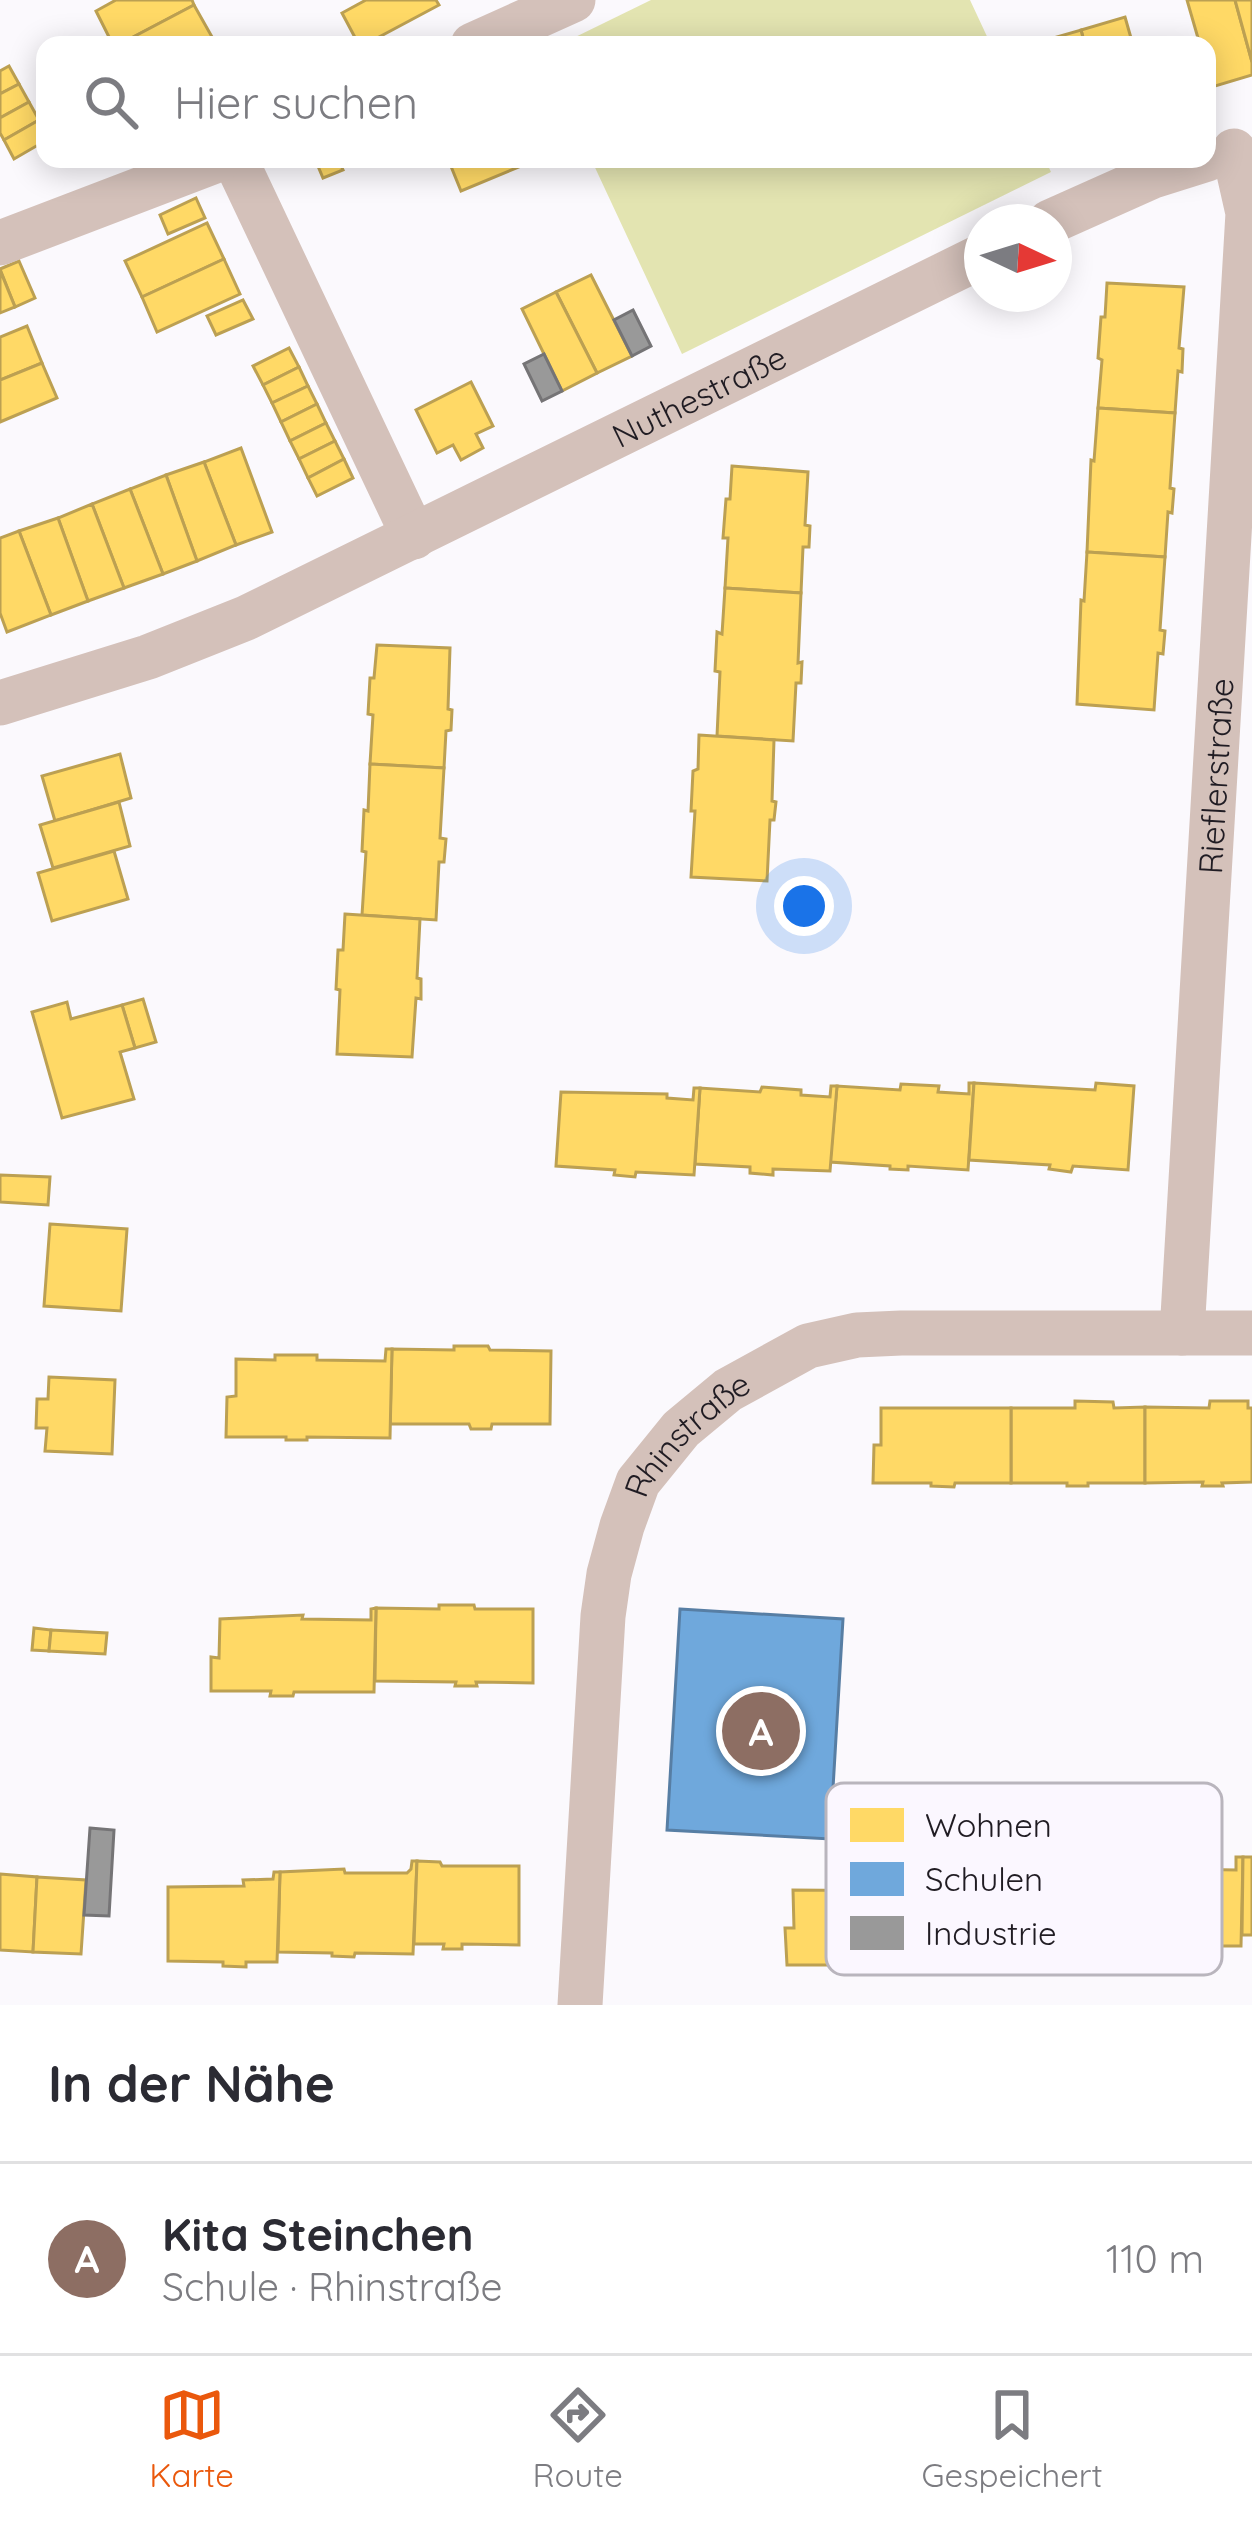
<!DOCTYPE html>
<html lang="de">
<head>
<meta charset="utf-8">
<style>
  :root { --surface:#fff; --page:#f7f7f7; --text:#2b2b33; --muted:#7c7c81; --line:#e1e1e2; --accent:#ea580c }
  body { margin:0; font-family:Quicksand,sans-serif; background:var(--page); color:var(--text) }
  .compass { position:absolute; left:964px; top:204px; width:108px; height:108px; border-radius:50%; background:var(--surface); box-shadow:0 6px 30px #0003; rotate:94deg }
  .you { position:absolute; left:804px; top:906px; width:42px; height:42px; margin:-30px; border:9px solid #fff; border-radius:50%; background:#1a73e8; box-shadow:0 0 0 18px #1a73e833 }
  .badge { display:grid; place-items:center; width:78px; height:78px; border-radius:50%; background:var(--accent); color:#fff; font-size:39px; font-weight:700 }
  .pin { position:absolute; translate:-50% -50%; border:6px solid #fff; box-shadow:0 3px 12px #0006 }
  .list { margin:0; padding:0; list-style:none }
  h2 { display:flex; justify-content:space-between; align-items:center; height:156px; margin:0; padding:0 48px; font-size:51px }
  h2 small { font-size:39px; font-weight:400; color:var(--muted) }
  .list li { display:grid; grid-template-columns:78px 1fr auto; gap:36px; align-items:center; box-sizing:border-box; height:192px; padding:0 48px; border-top:3px solid var(--line) }
  .list b { display:block; font-size:45px; white-space:nowrap }
  .list p { margin:0; font-size:39px; white-space:nowrap; color:var(--muted) }
  .list em { font-size:39px; font-style:normal; color:var(--muted) }
  .icon { flex:none; width:66px; height:66px; fill:none; stroke:currentColor; stroke-width:2; stroke-linecap:round; stroke-linejoin:round }
  .map { position:relative; flex:none; width:1252px; height:2005px; overflow:hidden }
  .search { position:absolute; background:var(--surface); box-shadow:0 6px 30px #0003; left:36px; right:36px; top:36px; height:132px; display:flex; align-items:center; gap:30px; box-sizing:border-box; padding:0 42px; border-radius:24px; color:var(--muted); font-size:45px }
  .sheet { height:348px; background:var(--surface) }
  nav { display:flex; justify-content:space-around; align-items:center; box-sizing:border-box; height:168px; border-top:3px solid var(--line); background:var(--surface); font-size:33px; color:var(--muted) }
  nav a { display:grid; justify-items:center; gap:6px }
  nav .on { color:var(--accent) }
  .map>svg:first-child { display:block }
  .park { fill:#e3e4b1 }
  .homes { fill:#ffd966; stroke:#bca052; stroke-width:3 }
  .schools { fill:#6fa8dc; stroke:#577ea4; stroke-width:3 }
  .industry { fill:#999; stroke:#757476; stroke-width:3 }
  .lines { fill:none; stroke-linecap:round; stroke-linejoin:round }
  .street { stroke:#d4c1ba; stroke-width:45 }
  .labels { text-anchor:middle; dominant-baseline:central; stroke-width:12; stroke-linejoin:round; paint-order:stroke }
  .street-label { font-size:33px; fill:#201c23; stroke:#fbf7ff }
  .key { fill:#fbf7ff; stroke:#b9b5bd; stroke-width:3 }
  .key-label { font-size:33px; fill:#201c23 }
</style>
</head>
<body>
<div class="map">
<svg width="1252" height="2005" viewBox="0 0 1252 2005">
  <rect width="100%" height="100%" fill="#fbf9fd"/>
  <g class="park">
    <path d="M651,0h319l21,45h-432z"/>
    <path d="M591,159h454l6,13 -369,182z"/>
  </g>
  <g class="homes">
    <path d="M116,0h76l2,5 -76,40h-5l-17,-34z"/>
    <path d="M366,0h70l3,5 -75,40h-5l-17,-32z"/>
    <path d="M1187,0h48l17,62v13l-40,12 -5,-17v-25h-7z"/>
    <path d="M1235,0h17v62z"/>
    <path d="M194,5l22,39 -98,1z"/>
    <path d="M1125,17l8,28h-48l-4,-15z"/>
    <path d="M1081,30l4,15h-48l-1,-2z"/>
    <path d="M9,66l10,18 -19,10v-23z"/>
    <path d="M19,84l10,18 -29,16v-24z"/>
    <path d="M29,102l10,18 -35,20 -4,-7v-15z"/>
    <path d="M39,120l6,11v10l-31,18 -10,-19z"/>
    <path d="M315,159h23l5,11 -20,8z"/>
    <path d="M448,159h90l-77,32z"/>
    <path d="M196,198l9,20 -37,16 -8,-19z"/>
    <path d="M207,223l17,36 -82,38 -17,-36z"/>
    <path d="M224,259l16,35 -83,38 -15,-35z"/>
    <path d="M19,261l16,37 -20,9 -15,-38z"/>
    <path d="M0,270l15,37 -15,6z"/>
    <path d="M591,275l41,81 -35,17 -41,-81z"/>
    <path d="M1107,283l77,4 -5,61 4,1 -1,23 -4,-1 -3,42 -77,-5 4,-48 -4,-2 3,-41h4z"/>
    <path d="M556,292l41,81 -35,18 -40,-82z"/>
    <path d="M243,300l10,19 -37,16 -9,-19z"/>
    <path d="M27,326l15,37 -42,17v-43z"/>
    <path d="M289,348l10,19 -36,18 -10,-19z"/>
    <path d="M42,363l15,35 -57,24v-42z"/>
    <path d="M299,367l9,19 -36,17 -9,-18z"/>
    <path d="M471,382l22,44 -17,8 7,14 -22,12 -8,-15 -16,8 -21,-43z"/>
    <path d="M308,386l9,18 -36,18 -9,-19z"/>
    <path d="M317,404l9,19 -36,18 -9,-19z"/>
    <path d="M1098,408l77,5 -5,75 4,1 -2,24 -4,-1 -3,45 -78,-5 4,-92 3,1z"/>
    <path d="M326,423l9,18 -36,18 -9,-18z"/>
    <path d="M335,441l9,18 -36,19 -9,-19z"/>
    <path d="M241,448l31,84 -36,13 -32,-83z"/>
    <path d="M344,459l9,19 -36,18 -9,-18z"/>
    <path d="M204,462l32,83 -39,16 -31,-86z"/>
    <path d="M732,466l76,6 -3,53 5,1 -1,21h-6l-2,46 -76,-5 3,-50h-5l3,-39h4z"/>
    <path d="M166,475l31,86 -34,13 -33,-85z"/>
    <path d="M130,489l33,85 -39,14 -32,-84z"/>
    <path d="M92,504l32,84 -36,13 -30,-83z"/>
    <path d="M58,518l30,83 -37,14 -32,-84z"/>
    <path d="M19,531l32,84 -44,17 -7,-19v-75z"/>
    <path d="M1087,552l78,5 -5,73 5,1 -2,23 -5,-1 -4,57 -77,-6 4,-104 3,1z"/>
    <path d="M725,588l76,5 -3,70 4,-1 -1,21h-5l-3,58 -76,-5 3,-64 -5,-1 2,-39 5,2z"/>
    <path d="M377,645l73,3 -2,61 4,1 -1,20 -5,1 -2,37 -74,-4 3,-49 -5,-1 2,-36h4z"/>
    <path d="M699,735l75,5 -2,61 4,1 -2,18h-4l-3,61 -76,-4 4,-66h-4l2,-40 5,-2z"/>
    <path d="M120,754l11,44 -76,23 -13,-45z"/>
    <path d="M370,764l74,4 -4,70 6,1 -2,23h-5l-3,58 -74,-5 4,-63 -4,-1 2,-41 4,1z"/>
    <path d="M119,802l11,44 -77,22 -13,-43z"/>
    <path d="M114,851l14,48 -76,22 -14,-48z"/>
    <path d="M345,914l75,5 -3,59 4,1v20l-5,-1 -4,59 -75,-3 3,-64 -4,-1 2,-39h5z"/>
    <path d="M143,999l13,43 -21,6 -13,-43z"/>
    <path d="M67,1002l4,17 51,-14 13,43 -15,4 14,47 -72,19 -30,-106z"/>
    <path d="M969,1083h5l-6,87 -60,-4v4l-18,-1v-3l-60,-4 7,-76 63,4 1,-6 38,2 -1,6 31,2z"/>
    <path d="M974,1083l121,7 1,-7 38,3 -6,84 -55,-4 -2,6 -22,-3 1,-4 -81,-5z"/>
    <path d="M831,1086h6l-7,85 -57,-2v6l-23,-2v-6l-55,-3 5,-76 60,4 2,-5 39,3v5l29,2z"/>
    <path d="M694,1088h6l-6,87 -58,-3 -1,5 -21,-2 1,-5 -59,-4 5,-74 106,2v4l26,2z"/>
    <path d="M0,1175l50,2 -2,28 -48,-3z"/>
    <path d="M50,1224l77,5 -6,82 -77,-5z"/>
    <path d="M454,1346h34l2,4 61,1 -1,73h-58l-1,5h-20l-2,-5h-79l2,-75 62,1z"/>
    <path d="M386,1349h6l-2,89 -83,-1v3h-21v-3h-60l1,-40 9,-1v-37l39,1v-5h42v5l68,1z"/>
    <path d="M49,1377l66,3 -3,74 -67,-3 2,-23h-11l1,-29h11z"/>
    <path d="M1075,1401l38,1 1,6 31,-1v76h-57v3h-21v-3h-56v-75h64z"/>
    <path d="M1210,1401h38v7h4v74l-30,1 1,3h-21l1,-4 -58,1v-76l64,1z"/>
    <path d="M881,1408h130v75h-56l-1,4 -23,-1v-3h-58l1,-38h7z"/>
    <path d="M439,1605h35l1,4h58v74l-57,-1 1,4h-22l1,-4 -81,-1 1,-73 63,1z"/>
    <path d="M376,1608l-2,84h-80l-1,4h-23l1,-5h-60v-34l8,1 1,-39 83,-4 -1,4 69,1v-11z"/>
    <path d="M34,1628l17,2 -2,21 -17,-1z"/>
    <path d="M51,1630l56,3 -2,21 -56,-3z"/>
    <path d="M1236,1857h7l-2,89h-57v4h-22l1,-4 -81,-1 3,-77 62,1 -1,-6 36,1 -1,5 55,1z"/>
    <path d="M1243,1857h9v78h-10z"/>
    <path d="M412,1861h5l-4,93 -58,-1 -1,4 -22,-1v-3l-54,-1 2,-80 64,-3 1,4h62l4,-4z"/>
    <path d="M417,1861l23,1 2,4h77v79l-57,-1v5h-19l1,-5h-30z"/>
    <path d="M274,1872h6l-3,90h-31v5l-23,-1v-4l-55,-1v-74l76,-1 -1,-6 30,-1z"/>
    <path d="M0,1874l37,3 -4,75 -33,-2z"/>
    <path d="M37,1877l49,3 -5,74 -48,-2z"/>
    <path d="M919,1878h5l-2,87h-57l-1,4 -18,1v-5h-59l-2,-37h9l-1,-38 124,1z"/>
  </g>
  <path class="schools" d="M680,1609l163,10 -13,220 -163,-9z"/>
  <g class="industry">
    <path d="M633,310l18,36 -19,10 -18,-36z"/>
    <path d="M544,354l18,37 -20,10 -18,-37z"/>
    <path d="M90,1828l24,2 -5,86 -25,-1z"/>
  </g>
  <g class="lines">
    <g class="street">
      <path d="M473,45l100,-45"/>
      <path d="M235,159l179,378"/>
      <path d="M1050,222l103,-46 54,-17"/>
      <path d="M0,243l220,-84"/>
      <path id="s1" d="M0,703l148,-46 98,-39 736,-362"/>
      <path id="s2" d="M1182,1333l66,-1120 -14,-62"/>
      <path id="s3" d="M580,2005l23,-389 6,-42 13,-48 16,-44 43,-53 47,-39 80,-44 49,-11 44,-2h351"/>
    </g>
  </g>
  <g class="labels">
    <g class="street-label">
      <text stroke="none"><textPath href="#s1" startOffset="765">Nuthestraße</textPath></text>
      <text stroke="none"><textPath href="#s2" startOffset="558">Rieflerstraße</textPath></text>
      <text stroke="none"><textPath href="#s3" startOffset="597">Rhinstraße</textPath></text>
    </g>
  </g>
  <rect x="826" y="1783" width="396" height="192" rx="18" class="key"/>
  <rect x="850" y="1808" width="54" height="34" fill="#ffd966"/>
  <rect x="850" y="1862" width="54" height="34" fill="#6fa8dc"/>
  <rect x="850" y="1916" width="54" height="34" fill="#999"/>
  <g class="key-label">
    <text x="925" y="1837">Wohnen</text>
    <text x="925" y="1891">Schulen</text>
    <text x="925" y="1945">Industrie</text>
  </g>
</svg>
<svg class="compass" viewBox="-18 -18 36 36"><path d="M0-13l5 13h-10z" fill="#e53935"/><path d="M0 13l5-13h-10z" fill="#7c7c81"/></svg>
<div class="you"></div>
<div class="pin badge" style="left:761px;top:1731px;background:#8d6e63">A</div>
<div class="search"><svg class="icon" aria-label="search" viewBox="0 0 24 24"><circle cx="10" cy="10" r="6"/><path d="M15 15l6 6"/></svg>Hier suchen</div>
</div>
<section class="sheet">
<h2>In der Nähe<small></small></h2>
<ul class="list">
<li><span class="badge" style="background:#8d6e63">A</span><div><b>Kita Steinchen</b><p>Schule · Rhinstraße</p></div><em>110 m</em></li>
</ul>
</section>
<nav>
<a class="on"><svg class="icon" aria-label="map" viewBox="0 0 24 24"><path d="M3 6l6-2 6 2 6-2v14l-6 2-6-2-6 2zM9 4v14M15 6v14"/></svg>Karte</a>
<a><svg class="icon" aria-label="directions" viewBox="0 0 24 24"><path d="M12 3l9 9-9 9-9-9zM9 14v-3h6M13 9l2 2-2 2"/></svg>Route</a>
<a><svg class="icon" aria-label="saved" viewBox="0 0 24 24"><path d="M7 4h10v16l-5-4-5 4z"/></svg>Gespeichert</a>
</nav>
</body>
</html>
